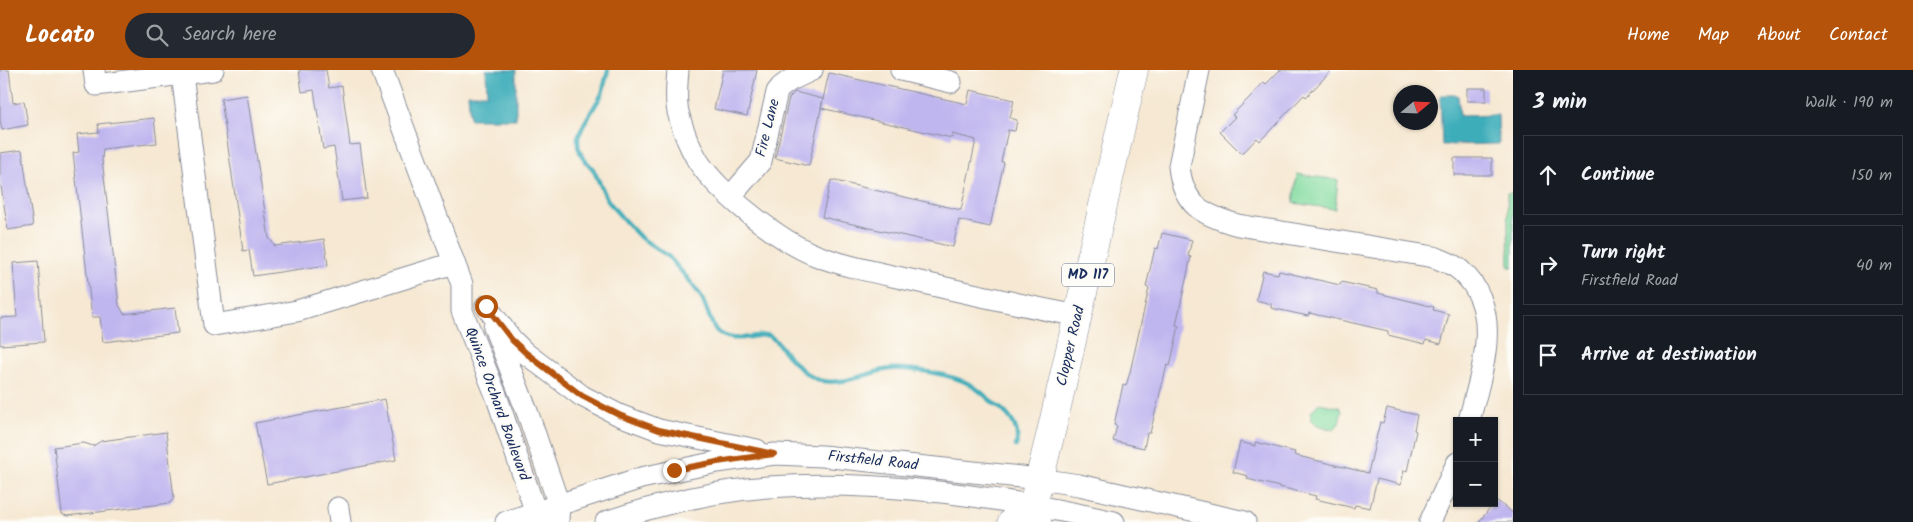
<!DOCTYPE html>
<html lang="en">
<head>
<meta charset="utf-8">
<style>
  :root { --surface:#171b24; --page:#242831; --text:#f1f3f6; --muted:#9ea1a6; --line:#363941; --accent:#b45309 }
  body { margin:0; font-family:Kalam,sans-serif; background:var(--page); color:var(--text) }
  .controls { position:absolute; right:15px; bottom:15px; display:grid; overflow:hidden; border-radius:0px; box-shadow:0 1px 4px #0004 }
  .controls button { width:45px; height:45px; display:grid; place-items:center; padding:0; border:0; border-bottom:1px solid var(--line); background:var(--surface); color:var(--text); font:25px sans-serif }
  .compass { position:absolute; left:1393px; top:15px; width:45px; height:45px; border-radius:50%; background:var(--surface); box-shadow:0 1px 4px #0004; rotate:71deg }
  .stop { position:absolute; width:15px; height:15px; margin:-11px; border:4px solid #b45309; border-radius:50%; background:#fff }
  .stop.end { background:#b45309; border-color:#fff; box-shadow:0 1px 5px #0008 }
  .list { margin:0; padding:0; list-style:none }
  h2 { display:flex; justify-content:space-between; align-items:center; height:65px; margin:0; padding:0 20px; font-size:21px }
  h2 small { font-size:16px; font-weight:400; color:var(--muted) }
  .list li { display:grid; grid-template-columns:32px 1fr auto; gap:15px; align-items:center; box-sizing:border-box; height:80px; margin:0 10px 10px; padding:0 10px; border:1px solid var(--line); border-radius:0px }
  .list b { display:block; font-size:19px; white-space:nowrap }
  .list p { margin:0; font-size:16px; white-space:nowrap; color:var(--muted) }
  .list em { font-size:16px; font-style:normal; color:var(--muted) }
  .icon { flex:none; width:28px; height:28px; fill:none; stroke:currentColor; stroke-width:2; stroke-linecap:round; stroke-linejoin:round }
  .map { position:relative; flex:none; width:1513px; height:452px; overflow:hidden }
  header { display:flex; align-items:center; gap:30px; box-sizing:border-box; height:70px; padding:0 25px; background:var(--accent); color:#fff }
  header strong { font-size:24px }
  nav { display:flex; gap:28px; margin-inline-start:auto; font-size:18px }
  .search { width:350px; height:45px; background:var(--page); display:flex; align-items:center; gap:12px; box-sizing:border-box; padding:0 18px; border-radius:28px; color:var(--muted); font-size:19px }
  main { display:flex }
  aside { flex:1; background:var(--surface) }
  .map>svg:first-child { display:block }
  .green { fill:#85dca0; stroke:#50867f }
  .water { fill:#3dadba; stroke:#2c6e8c }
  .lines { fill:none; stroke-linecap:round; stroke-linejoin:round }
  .stream { stroke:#3dadba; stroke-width:4.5 }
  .building { fill:#bfb5ef }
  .minor-casing { stroke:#888c98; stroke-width:23 }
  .major-casing { stroke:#888c98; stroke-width:29 }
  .minor { stroke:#fff; stroke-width:21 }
  .major { stroke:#fff; stroke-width:28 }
  .route { stroke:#b45309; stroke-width:6 }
  .labels { text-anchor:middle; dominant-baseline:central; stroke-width:4.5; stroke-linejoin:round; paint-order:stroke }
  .shield { fill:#fdfcf7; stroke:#5f6c8c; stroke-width:1 }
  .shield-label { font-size:14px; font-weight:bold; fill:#1b2f5e }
  .street-label { font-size:15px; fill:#1b2f5e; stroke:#fdfcf7 }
</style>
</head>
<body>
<header>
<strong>Locato</strong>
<div class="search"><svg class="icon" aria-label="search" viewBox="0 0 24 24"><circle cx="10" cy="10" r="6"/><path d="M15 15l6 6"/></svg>Search here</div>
<nav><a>Home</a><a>Map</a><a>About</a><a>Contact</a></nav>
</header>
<main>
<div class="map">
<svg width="1513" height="452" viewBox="0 0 1513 452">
  <rect width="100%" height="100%" fill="#fdfcf7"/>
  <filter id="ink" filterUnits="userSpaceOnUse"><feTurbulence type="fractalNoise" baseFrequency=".02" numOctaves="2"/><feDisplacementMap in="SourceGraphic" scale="10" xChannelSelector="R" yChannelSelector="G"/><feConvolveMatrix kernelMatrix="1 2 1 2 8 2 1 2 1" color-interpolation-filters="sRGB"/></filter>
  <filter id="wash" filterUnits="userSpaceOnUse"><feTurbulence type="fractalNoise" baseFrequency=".0096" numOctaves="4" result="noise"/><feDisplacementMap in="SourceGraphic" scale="20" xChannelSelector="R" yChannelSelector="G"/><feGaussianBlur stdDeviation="1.12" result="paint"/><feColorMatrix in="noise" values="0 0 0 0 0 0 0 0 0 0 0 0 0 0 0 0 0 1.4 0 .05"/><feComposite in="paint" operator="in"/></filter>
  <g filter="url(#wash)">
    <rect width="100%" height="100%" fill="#f6e8d2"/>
    <g class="green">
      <path d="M1297,104l41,6 -3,29 -42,-6z"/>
      <path d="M1507,123h6v74h-4z"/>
      <path d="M1319,333l20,4 3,4 -3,12 -5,7 -17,-5 -6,-6v-7z"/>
    </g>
    <g class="water">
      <path d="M486,0h30v49h-46l-2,-25h19z"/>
      <path d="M1442,25h16l2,21 38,-1 1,29 -57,1 -2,-49z"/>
    </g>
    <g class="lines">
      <path class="stream" d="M608,0l-6,24 -18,30 -6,13v9l4,11 11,12 15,32 14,17 19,20 27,18 20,23 13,17 13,32c16,18 34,7 54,7 9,4 14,15 21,22 8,9 21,22 34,24 23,4 45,-9 67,-12 19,-2 63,6 79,15 10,5 18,14 27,21 14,10 25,23 20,41"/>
    </g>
    <g id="blocks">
      <g class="building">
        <path d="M0,0h9l4,33 11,-2 4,24 -26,5 -2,-10z"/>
        <path d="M299,0h27l3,18 13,-2 8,59 10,-1 7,54 -25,3 -8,-54 -11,2 -9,-59 -12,2z"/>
        <path d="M723,0h34l-10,46 -33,-7z"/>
        <path d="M1280,0h52l-26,27 -2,-2 -44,46 -3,-3 -15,16 -22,-22 15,-15 -3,-2 17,-17 15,-16 2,2z"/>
        <path d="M829,3l138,31 3,-14 44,10 -4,18 7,2 -2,11 -7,-1 -7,32h3l-14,65 -31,-7 -6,27 -131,-30 9,-37 130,30 15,-70 -24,-6v4l-131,-30z"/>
        <rect x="1467" y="18" width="19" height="13"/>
        <path d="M795,22l28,7 -14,67 -34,-8 14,-60z"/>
        <path d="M247,25l22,143 6,8 49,-7 4,26 -75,11 -4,-26 -6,1 -22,-152z"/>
        <path d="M154,48l3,25 -54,6 -1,10 17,146 5,9 51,-6 3,25 -75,9 -3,-25h-8l-19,-164 6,-1 -2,-18 22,-2 -1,-8z"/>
        <path d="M22,80l11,76 -25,4 -8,-50v-27z"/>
        <rect x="1454" y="88" width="38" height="17"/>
        <path d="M1162,163l30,7 -4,16 3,1 -15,68 3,1 -9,40 -3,-1 -17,68h-3l-3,15 -31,-7 4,-15 -3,-1 9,-40 3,1 4,-14 19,-84 -3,-1 9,-39 3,1z"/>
        <path d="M38,191l6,81 -44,3v-27l17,-1 -4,-54z"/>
        <path d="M1263,201l15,3 1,-3 61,14 1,-3 37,8v3l56,14 -1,3 16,4 -8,30 -15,-4 -1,4 -37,-9v-4l-79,-18 -1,3 -37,-8v-4l-15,-4z"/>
        <path d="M385,329l11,61 -129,24 -12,-61z"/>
        <path d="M1387,338l30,7 -3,15 2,1 -9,40 -3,-1 -3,15 -24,-6 -7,29 -15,-3 -1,3 -39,-9 1,-3 -69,-17 1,-3 -15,-4 7,-30 15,4v-4l40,10 -1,3 74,18 12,-51 3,1z"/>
        <path d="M166,362l8,66 -4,5 -103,13 -5,-2 -8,-67 30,-4 9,3 8,-5z"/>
        <path d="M1496,430l17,13v9h-34z"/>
      </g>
    </g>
  </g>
  <g filter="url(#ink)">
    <use href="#blocks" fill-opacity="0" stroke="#888c98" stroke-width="1"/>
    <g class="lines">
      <defs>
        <g id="minor">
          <path d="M94,0l2,15 86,-11 32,251 83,-14 157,-48"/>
          <path d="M382,0l80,214v27l34,84 40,118 7,9"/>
          <path d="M678,0c-1,14 -3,28 0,42 4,16 11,34 20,49 21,32 81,80 117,94 31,12 64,18 96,25 55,13 111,25 167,36"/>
          <path d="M901,0l50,12"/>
          <path d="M1199,0l-20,96c4,39 23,49 59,59l196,32c9,4 20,7 27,14 44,39 20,102 8,150"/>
          <path d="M182,4l31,-4"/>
          <path d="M731,126l30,-35 16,-69 4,-5 8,-6 23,-11"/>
          <path d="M486,236l26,34 13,13 57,43 37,19 40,15 98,20"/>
          <path d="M494,257l34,87 31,91 -1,15"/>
          <path d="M338,438l2,14"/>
          <path d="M506,452l135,-44 76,-16 58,-8 47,2 217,23 40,6 166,37"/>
          <path d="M606,452c53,-18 107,-31 162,-35 114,-8 235,10 346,35"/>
          <path d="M1430,452l27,-59"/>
        </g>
        <g id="major">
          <path d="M1012,452l21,-17"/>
          <path d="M1037,452l-4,-17 19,-77 82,-358"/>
        </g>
      </defs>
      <use href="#minor" class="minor-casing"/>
      <use href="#major" class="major-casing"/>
      <use href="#minor" class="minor"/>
      <use href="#major" class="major"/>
    </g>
  </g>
  <g class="lines" filter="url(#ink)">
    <path class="route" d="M486,236l26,34 14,13 56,43 37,19 40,15 115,24 -57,8 -43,8"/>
  </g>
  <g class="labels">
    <rect class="shield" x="1062" y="193.5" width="52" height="23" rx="4"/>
    <g class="shield-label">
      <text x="1088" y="205">MD 117</text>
    </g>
    <g class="street-label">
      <text transform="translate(768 58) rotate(-76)">Fire Lane</text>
      <text transform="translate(1071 276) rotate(-77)">Clopper Road</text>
      <text transform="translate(497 334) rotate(70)">Quince Orchard Boulevard</text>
      <text transform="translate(873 391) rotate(6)">Firstfield Road</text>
    </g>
  </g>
</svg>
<div class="controls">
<button>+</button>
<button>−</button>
</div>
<svg class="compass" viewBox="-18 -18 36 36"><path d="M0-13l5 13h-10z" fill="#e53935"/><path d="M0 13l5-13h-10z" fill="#9ea1a6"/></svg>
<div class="stop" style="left:486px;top:236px"></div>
<div class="stop end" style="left:674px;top:400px"></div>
</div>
<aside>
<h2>3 min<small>Walk · 190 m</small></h2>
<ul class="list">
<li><svg class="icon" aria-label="ahead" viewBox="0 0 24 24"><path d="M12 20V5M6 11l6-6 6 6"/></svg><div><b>Continue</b></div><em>150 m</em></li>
<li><svg class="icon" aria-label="right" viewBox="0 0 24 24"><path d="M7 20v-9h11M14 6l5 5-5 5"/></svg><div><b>Turn right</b><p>Firstfield Road</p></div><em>40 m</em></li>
<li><svg class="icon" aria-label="arrive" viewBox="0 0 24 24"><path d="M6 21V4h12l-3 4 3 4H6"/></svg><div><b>Arrive at destination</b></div></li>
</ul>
</aside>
</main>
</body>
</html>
